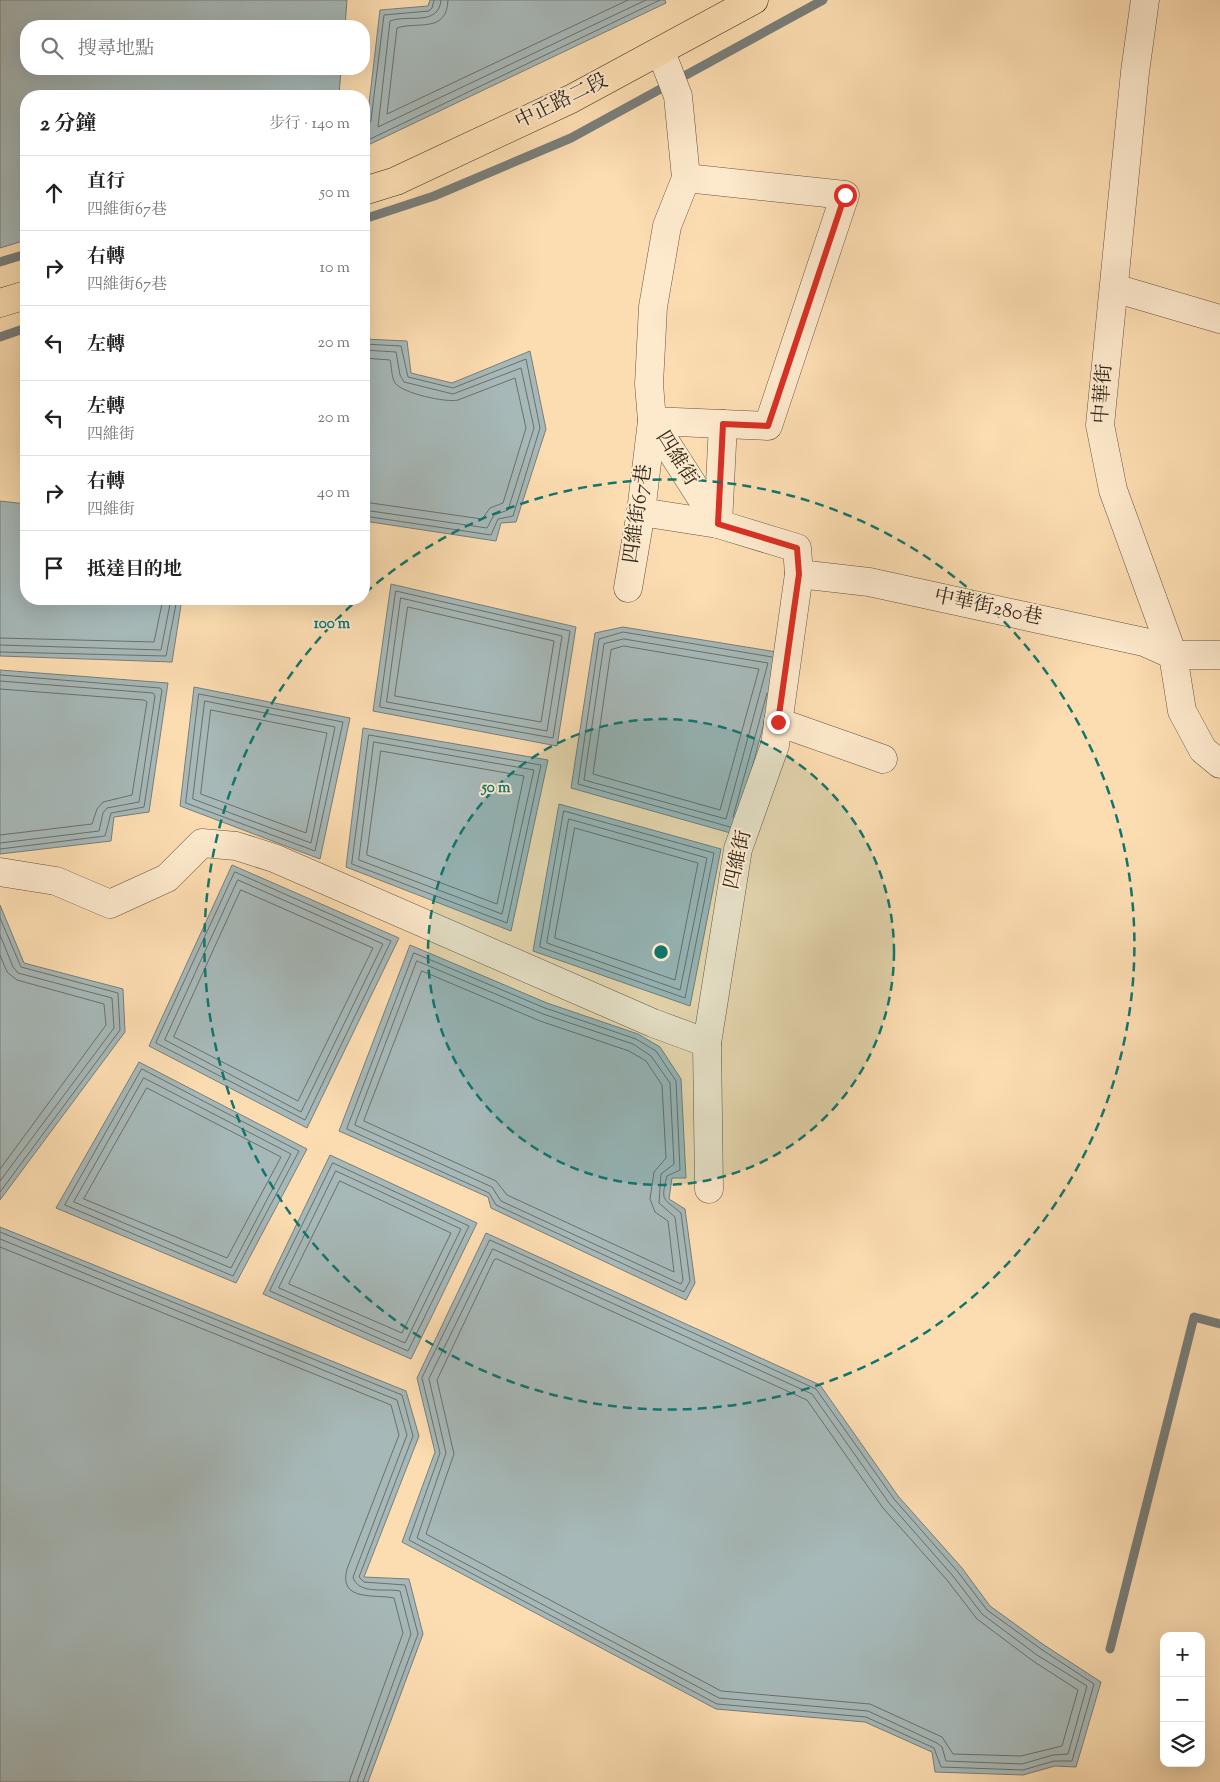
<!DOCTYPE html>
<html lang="zh-TW">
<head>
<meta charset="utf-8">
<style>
  :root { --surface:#fff; --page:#f2f2f2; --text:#222; --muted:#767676; --line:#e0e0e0 }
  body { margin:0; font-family:"Sorts Mill Goudy","Noto Serif TC",serif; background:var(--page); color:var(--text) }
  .controls { position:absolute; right:15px; bottom:15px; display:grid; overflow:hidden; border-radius:10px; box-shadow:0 5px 20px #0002 }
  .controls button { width:45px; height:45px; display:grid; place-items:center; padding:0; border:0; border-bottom:1px solid var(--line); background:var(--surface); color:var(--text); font:25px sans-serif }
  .stop { position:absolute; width:15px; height:15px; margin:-11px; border:4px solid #d93025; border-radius:50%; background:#fff }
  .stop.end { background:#d93025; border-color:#fff; box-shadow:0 1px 5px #0008 }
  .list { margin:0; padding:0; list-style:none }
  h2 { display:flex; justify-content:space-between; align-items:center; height:65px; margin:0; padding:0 20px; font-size:21px }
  h2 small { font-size:16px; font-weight:400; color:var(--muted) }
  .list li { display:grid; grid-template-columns:32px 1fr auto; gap:15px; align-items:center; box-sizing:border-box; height:75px; padding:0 20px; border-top:1px solid var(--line) }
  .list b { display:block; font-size:19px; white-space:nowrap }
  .list p { margin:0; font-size:16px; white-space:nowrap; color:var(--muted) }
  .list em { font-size:16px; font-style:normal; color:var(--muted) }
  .icon { flex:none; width:28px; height:28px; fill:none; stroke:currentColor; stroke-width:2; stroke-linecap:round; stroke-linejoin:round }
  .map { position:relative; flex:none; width:1220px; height:1782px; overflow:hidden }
  .search { position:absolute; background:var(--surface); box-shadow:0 5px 20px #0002; left:20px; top:20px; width:350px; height:55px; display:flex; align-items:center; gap:12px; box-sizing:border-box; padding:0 18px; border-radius:20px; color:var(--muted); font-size:19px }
  .panel { position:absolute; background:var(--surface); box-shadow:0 5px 20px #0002; left:20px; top:90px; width:350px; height:515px; border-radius:20px }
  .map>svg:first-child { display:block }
  .water { fill:#a6b8b8; stroke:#787e7a }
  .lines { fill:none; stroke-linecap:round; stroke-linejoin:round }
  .shore { stroke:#6c706a; stroke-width:1 }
  .stream { stroke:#787e7a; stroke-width:9 }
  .minor-casing { stroke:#645441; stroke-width:29 }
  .major-casing { stroke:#32271c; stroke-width:29 }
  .minor { stroke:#fde9cc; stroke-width:28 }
  .major { stroke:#fcddb1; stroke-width:28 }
  .route { stroke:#d93025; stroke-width:6 }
  .ring { fill:none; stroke:#0f766e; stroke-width:2.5; stroke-dasharray:9 6 }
  .labels { text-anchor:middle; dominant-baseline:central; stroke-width:4; stroke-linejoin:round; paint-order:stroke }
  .street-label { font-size:20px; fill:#32271c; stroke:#fde9cc }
  .centre { fill:#0f766e; stroke:#fde9cc; stroke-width:2.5 }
  .ring-label { font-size:15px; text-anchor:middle; font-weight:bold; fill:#0f766e; stroke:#fde9cc; stroke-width:4; stroke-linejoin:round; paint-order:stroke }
</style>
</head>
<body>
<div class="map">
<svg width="1220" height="1782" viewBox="0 0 1220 1782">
  <rect width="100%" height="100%" fill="#fcddb1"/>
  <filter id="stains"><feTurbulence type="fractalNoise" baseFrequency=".004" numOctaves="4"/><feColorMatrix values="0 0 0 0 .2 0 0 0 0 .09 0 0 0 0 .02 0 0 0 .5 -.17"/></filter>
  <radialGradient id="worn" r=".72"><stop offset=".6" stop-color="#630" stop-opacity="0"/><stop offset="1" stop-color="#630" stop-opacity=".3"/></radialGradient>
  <g class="water">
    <path d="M0,0h347l-2,26h-319v43h315l-2,27h-313v144l-26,8z"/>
    <path d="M430,0h235l1,3 -302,144 16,-137 48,-4z"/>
    <path d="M364,339l43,2 4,32 41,10 78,-32 16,78 -30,93 -15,1 -5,18 -132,-20z"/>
    <path d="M0,501l26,3v95h156l-10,63 -172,-6z"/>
    <path d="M391,584l185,43 -19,119 -184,-35z"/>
    <path d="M623,627l160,26 -49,181 -163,-46 24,-155z"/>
    <path d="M0,670l168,13 -19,129 -35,5 -3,24 -111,13z"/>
    <path d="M194,687l156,31 -30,141 -140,-53z"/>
    <path d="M363,728l185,32 -37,171 -165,-64z"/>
    <path d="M559,804l162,45 -31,157 -157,-55z"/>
    <path d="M232,865l167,73 -92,190 -158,-82z"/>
    <path d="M0,905l24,58 99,26 2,43 -125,168z"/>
    <path d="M410,945l137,58 91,31 22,13 21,32 5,99h-14l-3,21 16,10 10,74 -9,17 -195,-92 -3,-11 -149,-66z"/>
    <path d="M139,1062l168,87 -71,134 -180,-75z"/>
    <path d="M330,1155l147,68 -66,136 -148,-65z"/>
    <path d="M0,1227l406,164 13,45 -55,141 45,2 14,55 -55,148h-368z"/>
    <path d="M486,1233l334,152 78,111 64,72 28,38 54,39 57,37 -25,85 -21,-1 -32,9 -88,-3 -3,-20 -67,-30 -149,-13 -314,-167 33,-90 -18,-74z"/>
  </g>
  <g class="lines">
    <g class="shore">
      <path d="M441,0c-2,27 -34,14 -51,21l-12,106 268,-127"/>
      <path d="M448,0c-1,34 -31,21 -51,28l-10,86 241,-114"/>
      <path d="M364,125l5,-1 2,-4 13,-105 45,-4 3,-3 2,-8"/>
      <path d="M364,142l296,-142"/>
      <path d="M364,344l37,2 7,31 45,11 73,-29 14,69 -27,88 -15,3 -7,16 -127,-19"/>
      <path d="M364,350l32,2 4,23 4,7 49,12 68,-26 13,60 -26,82 -14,5 -7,13 -123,-18"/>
      <path d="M364,358l26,2c2,7 1,16 5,23 7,10 51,20 63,17l57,-22 11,50 -23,75 -13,5 -8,11 -118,-17"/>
      <path d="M396,591l174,40 -17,107 -173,-31z"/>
      <path d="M401,598l161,38 -15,95 -160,-29z"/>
      <path d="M408,607l146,34 -13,81 -146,-26z"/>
      <path d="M0,638l154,4 9,-43"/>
      <path d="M624,639l144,24 -42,156 -142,-39 20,-136z"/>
      <path d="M0,645l161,5 10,-51"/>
      <path d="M624,646l135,23 -39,141 -127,-36 18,-124z"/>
      <path d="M0,652l166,4 11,-57"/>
      <path d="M0,675l160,13 2,2 -18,117 -33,6 -6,23 -105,13"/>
      <path d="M0,681l153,12 2,3 -16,106 -32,6 -4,5 -4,18 -99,12"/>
      <path d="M0,689l144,11 3,2 -15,93 -29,7 -6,7 -5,15 -92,11"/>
      <path d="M199,694l144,28 -28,129 -129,-48z"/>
      <path d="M205,701l130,26 -24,116 -118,-44z"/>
      <path d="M211,710l116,23 -21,100 -105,-39z"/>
      <path d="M369,735l172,30 -34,158 -155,-59z"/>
      <path d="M374,742l160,28 -32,144 -143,-54z"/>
      <path d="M381,751l143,25 -27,128 -130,-49z"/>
      <path d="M564,811l150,42 -29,145 -145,-51z"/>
      <path d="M733,817l34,-124"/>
      <path d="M569,819l138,39 -27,132 -133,-47z"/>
      <path d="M730,827l-152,-43 21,-145 24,-7 149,25"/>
      <path d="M575,828l123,35 -23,117 -120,-42z"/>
      <path d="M235,872l156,69 -86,179 -149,-77z"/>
      <path d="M238,880l145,64 -82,168 -136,-72z"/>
      <path d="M241,890l132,58 -75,153 -124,-64z"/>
      <path d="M0,918l21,49 97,26 2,37 -120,162"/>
      <path d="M0,935l13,32 5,6 94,25 2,30 -114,153"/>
      <path d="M414,953l131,55 91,31 20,12 20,30 4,89 -13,6c-7,27 -3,22 14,37l9,68 -6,11 -188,-87 -7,-12 -142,-64z"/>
      <path d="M0,955l7,17 10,8 87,24 2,21 -106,144"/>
      <path d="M417,961l126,53 90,30 18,12 19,27 4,81 -13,10 -2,29 16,14 8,63 -2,4 -180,-83 -9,-14 -137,-62z"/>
      <path d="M422,971l118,50 89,30 17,10 16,24 4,73 -12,14 -4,27 5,13 13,9 6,51 -167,-77 -11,-14 -132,-60z"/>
      <path d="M142,1069l157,82 -66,125 -168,-71z"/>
      <path d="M144,1078l147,76 -60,114 -157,-66z"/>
      <path d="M147,1088l134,69 -54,101 -143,-59z"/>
      <path d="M333,1163l136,63 -61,125 -138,-60z"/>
      <path d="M336,1171l125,58 -56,114 -126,-55z"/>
      <path d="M340,1181l111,52 -49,100 -113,-49z"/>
      <path d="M0,1232l402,163 11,41 -54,141 5,5 41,3 13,49 -55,148"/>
      <path d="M0,1239l397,161 10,35 -54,142c5,18 32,11 47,14l11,43 -54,148"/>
      <path d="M490,1240l326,149 78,110 64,73 29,38 54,39 53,35 -22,77h-18l-31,9 -82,-3 -7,-19 -68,-31 -149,-13 -308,-164 31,-87 -18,-75z"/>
      <path d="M0,1247l391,158 8,30 -52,134c-9,33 28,25 47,29l9,35 -54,149"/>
      <path d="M493,1249l319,145 77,109 64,73 29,38 55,41 50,31 -19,68 -15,1 -31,9 -76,-3 -4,-14 -5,-4 -69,-32 -149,-13 -302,-160 29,-85 -17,-74z"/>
      <path d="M497,1259l310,141 76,108 64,72 30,39 56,42 45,29 -16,56 -41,10 -68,-2 -11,-17 -72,-33 -149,-13 -295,-157 28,-80 -17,-74 57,-120z"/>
    </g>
    <g class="stream">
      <path d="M364,219l70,-23 137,-58 252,-138"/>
      <path d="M0,262l26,-8"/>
      <path d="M0,337l26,-9"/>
      <path d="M1110,1649l84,-332 26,7"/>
    </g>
    <defs>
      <g id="minor">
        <path d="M1145,0l-10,72 -35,353 13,65 60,165 9,56 21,39 17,14"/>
        <path d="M661,52l17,44 8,82 -19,48 -14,81 -4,77 3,37 66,103 79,24 2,26 -24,171 -37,104 -31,194 2,146"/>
        <path d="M1114,288l106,31"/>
        <path d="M641,512l77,12 5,-100"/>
        <path d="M799,574l70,8 275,60 29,13h47"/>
        <path d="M628,588l13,-76 11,-91 116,5 77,-231 -159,-17"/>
        <path d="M778,722l105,37"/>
        <path d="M0,872l56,9 54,23 57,-26 35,-35 34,3 38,12 379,165 54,20"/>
      </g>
      <g id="major">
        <path d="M364,191l32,-10 175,-82 183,-99"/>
        <path d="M0,303l26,-8"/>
      </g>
    </defs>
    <use href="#minor" class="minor-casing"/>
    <use href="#major" class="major-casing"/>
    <use href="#minor" class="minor"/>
    <use href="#major" class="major"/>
  </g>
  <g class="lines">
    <path class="route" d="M778,722l21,-148 -2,-26 -79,-24 5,-100 45,2 77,-231"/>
  </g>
  <circle cx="661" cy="952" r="233" fill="#0f766e" fill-opacity=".12"/>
  <g class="ring">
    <circle cx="661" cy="952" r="233"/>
    <path d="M365 593A465 465 0 1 1 356 601"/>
  </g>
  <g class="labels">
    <g class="street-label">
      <text transform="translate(562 102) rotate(-26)">中正路二段</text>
      <text transform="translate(1104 394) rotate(-86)">中華街</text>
      <text transform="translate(676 459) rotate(58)">四維街</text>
      <text transform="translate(639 514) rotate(-82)">四維街67巷</text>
      <text transform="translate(988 608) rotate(12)">中華街280巷</text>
      <text transform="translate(739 860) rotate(-77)">四維街</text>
    </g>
  </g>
  <circle cx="661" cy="952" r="8" class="centre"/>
  <g class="ring-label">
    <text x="332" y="628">100 m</text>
    <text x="496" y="792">50 m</text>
  </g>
  <rect width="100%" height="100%" filter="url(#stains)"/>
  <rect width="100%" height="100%" fill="url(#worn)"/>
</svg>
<div class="controls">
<button>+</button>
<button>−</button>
<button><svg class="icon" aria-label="layers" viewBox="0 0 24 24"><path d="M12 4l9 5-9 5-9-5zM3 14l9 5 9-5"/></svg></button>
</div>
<div class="stop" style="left:845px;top:195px"></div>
<div class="stop end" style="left:778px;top:722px"></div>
<div class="search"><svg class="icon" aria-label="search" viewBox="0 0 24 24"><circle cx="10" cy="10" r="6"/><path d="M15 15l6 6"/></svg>搜尋地點</div>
<section class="panel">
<h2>2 分鐘<small>步行 · 140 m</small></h2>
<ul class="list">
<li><svg class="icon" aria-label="ahead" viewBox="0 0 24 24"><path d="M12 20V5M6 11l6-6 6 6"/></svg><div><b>直行</b><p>四維街67巷</p></div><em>50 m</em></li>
<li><svg class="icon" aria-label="right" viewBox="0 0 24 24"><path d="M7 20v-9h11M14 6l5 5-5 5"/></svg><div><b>右轉</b><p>四維街67巷</p></div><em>10 m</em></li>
<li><svg class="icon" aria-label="left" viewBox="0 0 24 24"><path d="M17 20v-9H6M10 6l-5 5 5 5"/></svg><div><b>左轉</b></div><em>20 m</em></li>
<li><svg class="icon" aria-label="left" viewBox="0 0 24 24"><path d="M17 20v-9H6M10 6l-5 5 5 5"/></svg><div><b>左轉</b><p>四維街</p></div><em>20 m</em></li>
<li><svg class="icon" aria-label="right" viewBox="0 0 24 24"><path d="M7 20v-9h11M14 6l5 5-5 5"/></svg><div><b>右轉</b><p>四維街</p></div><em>40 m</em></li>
<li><svg class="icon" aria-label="arrive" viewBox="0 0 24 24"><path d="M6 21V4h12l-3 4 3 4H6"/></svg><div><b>抵達目的地</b></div></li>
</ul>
</section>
</div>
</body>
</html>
